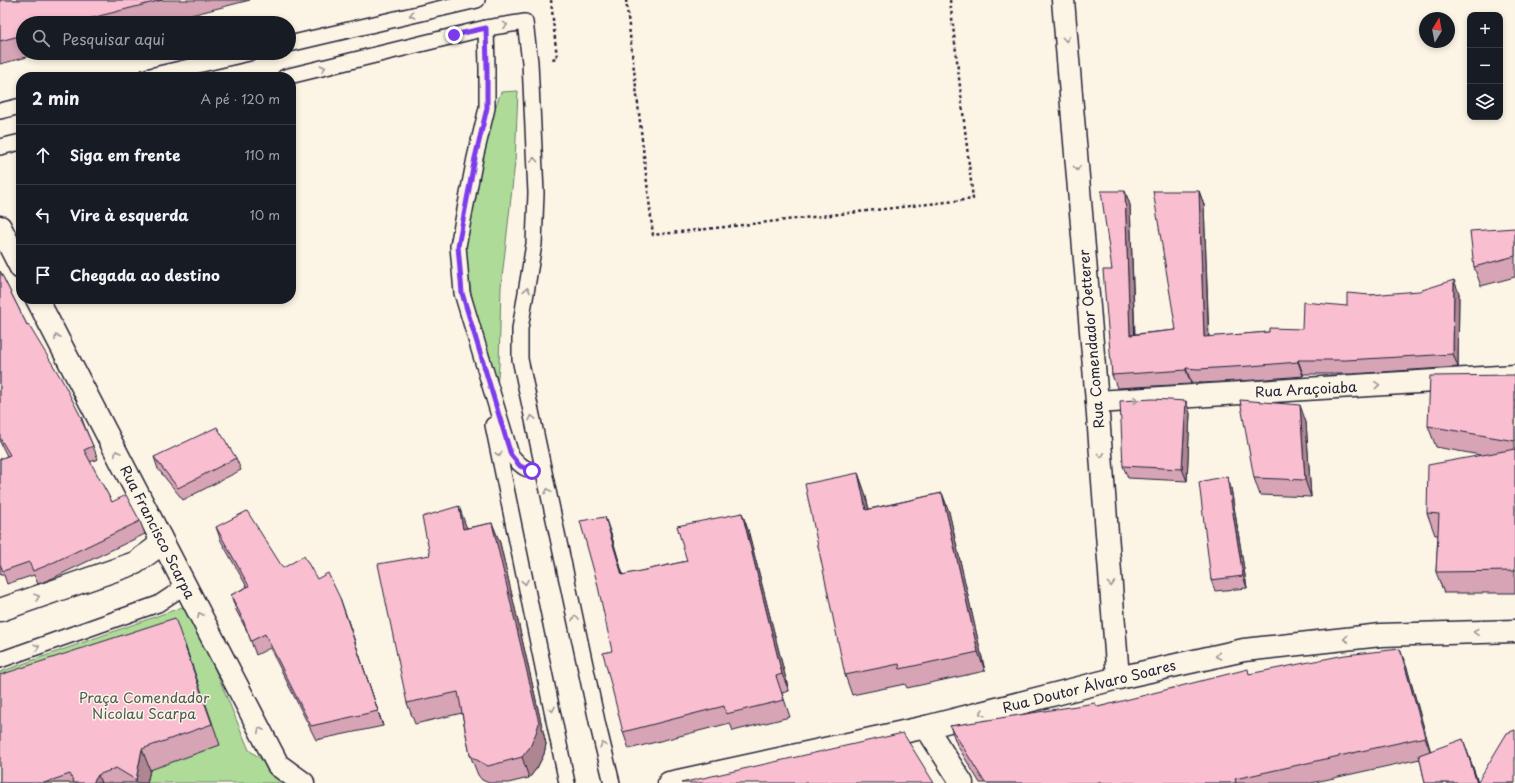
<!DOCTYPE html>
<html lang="pt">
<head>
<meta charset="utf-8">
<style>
  :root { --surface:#171b24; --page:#20242c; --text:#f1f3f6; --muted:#9ea1a6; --line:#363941 }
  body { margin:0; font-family:"Playpen Sans",sans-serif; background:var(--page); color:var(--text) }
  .controls { position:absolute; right:12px; top:12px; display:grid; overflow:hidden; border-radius:8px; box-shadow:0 2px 6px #0003 }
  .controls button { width:36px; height:36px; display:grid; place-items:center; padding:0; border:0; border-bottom:1px solid var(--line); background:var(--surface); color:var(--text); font:20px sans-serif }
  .compass { position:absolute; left:1419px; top:12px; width:36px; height:36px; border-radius:50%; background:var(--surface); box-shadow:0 2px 6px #0003; rotate:10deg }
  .stop { position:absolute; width:12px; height:12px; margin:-9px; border:3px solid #7c3aed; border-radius:50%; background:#fff }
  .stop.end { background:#7c3aed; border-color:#fff; box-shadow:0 1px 4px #0008 }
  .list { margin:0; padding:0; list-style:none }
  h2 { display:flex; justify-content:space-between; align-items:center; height:52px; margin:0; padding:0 16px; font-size:17px }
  h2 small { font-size:13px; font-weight:400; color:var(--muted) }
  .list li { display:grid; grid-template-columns:26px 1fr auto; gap:12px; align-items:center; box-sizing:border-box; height:60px; padding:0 16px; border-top:1px solid var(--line) }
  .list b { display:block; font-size:15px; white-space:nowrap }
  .list em { font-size:13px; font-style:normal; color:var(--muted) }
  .icon { flex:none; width:22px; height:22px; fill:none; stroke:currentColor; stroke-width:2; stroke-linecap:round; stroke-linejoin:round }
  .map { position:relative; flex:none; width:1515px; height:783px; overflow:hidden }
  .search { position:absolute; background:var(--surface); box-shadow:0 2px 6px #0003; left:16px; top:16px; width:280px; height:44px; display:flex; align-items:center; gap:10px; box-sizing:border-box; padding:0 14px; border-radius:22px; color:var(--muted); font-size:15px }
  .panel { position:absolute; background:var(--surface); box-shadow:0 2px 6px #0003; left:16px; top:72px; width:280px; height:232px; border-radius:16px }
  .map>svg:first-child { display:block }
  .green { fill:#afdb99; stroke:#687e6a }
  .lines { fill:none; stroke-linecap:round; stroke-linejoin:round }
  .service-casing { stroke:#22223b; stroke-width:18 }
  .pedestrian-casing { stroke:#22223b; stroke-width:25 }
  .minor-casing { stroke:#22223b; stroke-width:25 }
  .tertiary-casing { stroke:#22223b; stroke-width:25 }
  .secondary-casing { stroke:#22223b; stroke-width:25 }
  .path { stroke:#22223b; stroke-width:2.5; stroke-dasharray:3 3; stroke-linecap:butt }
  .service { stroke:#fcf5e5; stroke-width:15 }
  .pedestrian { stroke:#fcf5e5; stroke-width:22 }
  .minor { stroke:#fcf5e5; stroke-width:22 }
  .tertiary { stroke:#fcf5e5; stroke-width:22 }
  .secondary { stroke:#fcf5e5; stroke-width:22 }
  .wall { fill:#d6a4b4; stroke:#22223b }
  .shaded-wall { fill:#ae8692; stroke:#22223b }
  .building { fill:#f9bfd1; stroke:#22223b }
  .oneway { stroke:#9a9698 }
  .route { stroke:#7c3aed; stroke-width:5 }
  .labels { text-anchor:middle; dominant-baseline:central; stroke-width:3; stroke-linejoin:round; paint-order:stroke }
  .street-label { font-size:14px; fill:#22223b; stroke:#fcf5e5 }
  .park-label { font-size:14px; fill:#4c5a57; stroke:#fcf5e5 }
</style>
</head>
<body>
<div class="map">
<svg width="1515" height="783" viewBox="0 0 1515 783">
  <rect width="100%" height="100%" fill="#fcf5e5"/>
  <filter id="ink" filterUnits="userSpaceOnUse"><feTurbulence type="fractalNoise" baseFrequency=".025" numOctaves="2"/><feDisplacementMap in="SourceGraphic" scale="8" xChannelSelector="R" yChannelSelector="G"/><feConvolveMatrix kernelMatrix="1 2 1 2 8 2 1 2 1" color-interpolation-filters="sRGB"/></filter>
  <g filter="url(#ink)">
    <g class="green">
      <path d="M518,91l-3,71 -14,125 -2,79 -2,20 -24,-83 -7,-41v-22l24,-118 11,-30z"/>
      <path d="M188,605l61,145 45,33h-294v-111z"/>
    </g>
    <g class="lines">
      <defs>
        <g id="service">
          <path d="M486,28l1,40v40l-12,50 -17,88 4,47 49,162c11,13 15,16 32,15"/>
          <path d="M289,44l188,-44"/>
          <path d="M146,77l103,-24"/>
          <path d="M285,77l201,-49 39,-6 5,40 6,131 -2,51 -14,85v30l78,367 14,57"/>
          <path d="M0,111l21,-5"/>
          <path d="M0,147l21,-5"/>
          <path d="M493,425l74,358"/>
          <path d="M0,660l158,-56 21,-14 1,-15"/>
        </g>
        <path id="pedestrian" d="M926,727l36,56"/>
        <g id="minor">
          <path d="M1097,402l418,-26"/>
          <path d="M0,610l135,-47 22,-16 3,-10"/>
        </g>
        <g id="tertiary">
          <path d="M0,227l21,41"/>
          <path d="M37,299l241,466 25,18"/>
        </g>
        <g id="secondary">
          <path d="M1063,0l34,402 21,276"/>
          <path d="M669,783l257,-56 192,-49 126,-28 137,-15 134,-4"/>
        </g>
      </defs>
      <use href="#service" class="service-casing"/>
      <use href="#pedestrian" class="pedestrian-casing"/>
      <use href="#minor" class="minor-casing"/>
      <use href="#tertiary" class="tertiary-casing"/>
      <use href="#secondary" class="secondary-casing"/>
      <g class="path">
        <path d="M551,0l6,58 -5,1"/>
        <path d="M626,0l27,235 320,-36 -23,-199"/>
      </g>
      <use href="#service" class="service"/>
      <use href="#pedestrian" class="pedestrian"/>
      <use href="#minor" class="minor"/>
      <use href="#tertiary" class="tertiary"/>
      <use href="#secondary" class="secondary"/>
    </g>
    <g class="wall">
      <path d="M0,0h250l-90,23h-137v30h20l-43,11z"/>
      <path d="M1125,191l5,14 5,129 41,-4 23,-139 5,14 5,132 60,-5 33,-3 68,-34 89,-2 -1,74 -107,7h-48v2l-48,4 -52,3 -12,-1v2l-74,4 -5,-13v-105z"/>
      <path d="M1515,228v49l-34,9 -7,-19z"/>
      <path d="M0,271l27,54 55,94 5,13 6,14 5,13 -8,3 22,40 28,19 5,13 -92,44 -15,6 -4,-9 -27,9 -3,-9h-4v-116l7,-3 -7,-14z"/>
      <path d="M1515,375v218h-71l-8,-21 2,-37h-3l-8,-22 53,-58 -44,-8 -8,-21z"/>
      <path d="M1190,413l-3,68 -59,-3 -5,-12z"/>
      <path d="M1306,422l5,75 -51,-2 -6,-17z"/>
      <path d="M154,457l82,1 5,12 -58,30 -25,-31z"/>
      <path d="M858,473l7,20 4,16 73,-16 7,19 36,159 -78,17 -2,-4 -53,11 -7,-20z"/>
      <path d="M1227,476l4,12 16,100 -32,3 -4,-11z"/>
      <path d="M742,513l6,17 41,161 -7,2 8,24 -57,14 -3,-8 -101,26 -6,-17 -12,-198 12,41 64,-14z"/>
      <path d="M492,523l8,20 46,201 -2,10 -7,14 -8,10 -21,5h-19l-7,-3 -4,-5 -8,-20 -8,-42 -47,11 -8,-21 23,-148 36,-29 1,2z"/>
      <path d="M216,527l67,41 34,11 28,33 38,114 -67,14 -46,-92 -14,7 -8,-22 -12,-23 -5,-15 16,-8 -26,-46z"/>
      <path d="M183,639l37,106 -70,25 -3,13h-147z"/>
      <path d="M1407,668l23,83 40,8 8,23 37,1h-90l-5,-24 -109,24h-331l-23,-38 -7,-19 148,-19 152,-33z"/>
    </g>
    <g class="shaded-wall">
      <path d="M1125,191l5,14 5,143 -5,-13z"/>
      <path d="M1199,191l5,14 5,146 -5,-14z"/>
      <path d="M1454,280l5,13 -1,74 -5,-13z"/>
      <path d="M1298,360l5,14v2l-5,-14z"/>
      <path d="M1186,368l5,14v2l-5,-14z"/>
      <path d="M1186,401l4,12 -3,68 -5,-12z"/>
      <path d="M1300,405l6,17 5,75 -6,-17z"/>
      <path d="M858,473l7,20 8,36 -7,-19z"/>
      <path d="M1227,476l4,12 16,100 -4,-12z"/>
      <path d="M942,493l7,19 36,159 -7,-19z"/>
      <path d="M459,506l7,20 5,23 -8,-20z"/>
      <path d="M742,513l6,17 41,161 -7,-17z"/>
      <path d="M605,517l6,17 17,59 -6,-18z"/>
      <path d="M492,523l8,20 46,201 -2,10 -7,14 -8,10 -7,-21z"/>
      <path d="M340,598l5,14 38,114 -5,-15z"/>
      <path d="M1400,649l7,19 25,88 -7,-19z"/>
      <path d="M1463,739l7,20 8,24h-1z"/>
      <path d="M142,749l8,21 -3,13h-10l-1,-3z"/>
      <path d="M98,775l3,8h-8z"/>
    </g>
    <g class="building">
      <path d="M0,0h162l-90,23h-49v12l-23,6z"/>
      <path d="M1101,191h24l5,144 46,-5 -23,-139h46l5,146 65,-5v-4l33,1 1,-27 44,4v-13l23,2 49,-4 35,-11 -1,74 -107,6h-48v2l-48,4 -52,3 -12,-1v2l-74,5 -9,-105h9z"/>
      <path d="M1515,228v28l-41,11 -4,-36z"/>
      <path d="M0,271l27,54 1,-1 34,56 20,39h-1l12,27 -9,4 28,52 14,-7 14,26 -92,44 -15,6 -4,-9 -26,9 -3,-7v-75h1l-1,-3v-27l10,-4 -10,-17z"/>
      <path d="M1515,375v66l-87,-15 2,-50z"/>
      <path d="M1153,399l33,2 -4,68 -59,-3 -3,-65z"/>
      <path d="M1240,400l60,5 5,75 -51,-2z"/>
      <path d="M217,427l19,31 -58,30 -24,-31z"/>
      <path d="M1515,449v122l-79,1 3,-58 -12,-1 1,-48z"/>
      <path d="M858,473l8,37 76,-17 36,159 -78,17 -1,-5 -54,11 -40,-191z"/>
      <path d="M1227,476l16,100 -32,4 -12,-98z"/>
      <path d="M459,506l4,23 29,-6 47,200 -3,10 -6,14 -8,10 -34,9 -13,-7 -5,-4 -12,-63 -51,11 -29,-139 52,-9 -8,-38z"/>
      <path d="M247,511l36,57 21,-12 13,23 11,-6 12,25 38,113 -67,15 -46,-92 -14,7 -8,-21 -12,-25 18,-9 -33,-59z"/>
      <path d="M742,513l40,161 -6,2 8,24 -58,14 -2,-8 -101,26 -20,-79 9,-2 -15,-69 -17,-61 25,-4 17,58 65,-14 -10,-35z"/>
      <path d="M175,618l37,106 -70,25 -6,31 -20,-12 -18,7 -5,8h-19l-4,-9 -26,9h-44v-108z"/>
      <path d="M1400,649l25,88 -190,42 1,4h-251l-35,-57 145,-23 3,4 150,-38 1,5 96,-19z"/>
      <path d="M1515,730v53h-90l-6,-28 44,-16 14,44 30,-50z"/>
      <path d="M903,733l31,50h-253z"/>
    </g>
    <defs><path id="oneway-chevron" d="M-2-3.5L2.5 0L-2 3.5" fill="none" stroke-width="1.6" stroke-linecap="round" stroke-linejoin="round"/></defs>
    <g class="oneway">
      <use href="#oneway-chevron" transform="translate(412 15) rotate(167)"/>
      <use href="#oneway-chevron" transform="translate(505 25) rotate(-9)"/>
      <use href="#oneway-chevron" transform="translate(1066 39) rotate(85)"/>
      <use href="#oneway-chevron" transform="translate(323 68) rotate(-14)"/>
      <use href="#oneway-chevron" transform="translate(534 160) rotate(-93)"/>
      <use href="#oneway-chevron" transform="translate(1077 168) rotate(85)"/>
      <use href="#oneway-chevron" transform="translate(527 290) rotate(-81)"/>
      <use href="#oneway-chevron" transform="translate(57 337) rotate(-117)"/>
      <use href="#oneway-chevron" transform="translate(1377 385) rotate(-3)"/>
      <use href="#oneway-chevron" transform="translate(1136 400) rotate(-3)"/>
      <use href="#oneway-chevron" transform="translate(532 418) rotate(-102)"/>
      <use href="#oneway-chevron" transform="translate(117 453) rotate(-117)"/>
      <use href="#oneway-chevron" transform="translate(499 454) rotate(78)"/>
      <use href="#oneway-chevron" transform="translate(1101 455) rotate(86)"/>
      <use href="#oneway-chevron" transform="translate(548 491) rotate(-102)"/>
      <use href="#oneway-chevron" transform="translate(525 582) rotate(79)"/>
      <use href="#oneway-chevron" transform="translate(1111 584) rotate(86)"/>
      <use href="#oneway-chevron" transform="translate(37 597) rotate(-19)"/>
      <use href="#oneway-chevron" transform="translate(200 615) rotate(-117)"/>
      <use href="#oneway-chevron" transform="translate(575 618) rotate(-102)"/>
      <use href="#oneway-chevron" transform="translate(1476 632) rotate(178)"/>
      <use href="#oneway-chevron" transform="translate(1346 639) rotate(173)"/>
      <use href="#oneway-chevron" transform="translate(37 647) rotate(-19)"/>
      <use href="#oneway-chevron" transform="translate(1218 656) rotate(168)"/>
      <use href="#oneway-chevron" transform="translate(552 709) rotate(78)"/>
      <use href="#oneway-chevron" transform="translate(982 713) rotate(165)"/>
      <use href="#oneway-chevron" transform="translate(260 730) rotate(-117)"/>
      <use href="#oneway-chevron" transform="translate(603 745) rotate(-104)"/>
    </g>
  </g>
  <g class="lines" filter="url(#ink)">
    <path class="route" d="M454,35l32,-7 1,40v40l-12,50 -17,88 4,47 49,162 9,11 12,5"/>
  </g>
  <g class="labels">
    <g class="street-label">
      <text transform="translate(1091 339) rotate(-95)">Rua Comendador Oetterer</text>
      <text transform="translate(1306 389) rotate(-3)">Rua Araçoiaba</text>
      <text transform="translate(158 532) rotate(63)">Rua Francisco Scarpa</text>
      <text transform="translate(1089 686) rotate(-14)">Rua Doutor Álvaro Soares</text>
    </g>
    <g class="park-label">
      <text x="144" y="697">Praça Comendador<tspan x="144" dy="16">Nicolau Scarpa</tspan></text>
    </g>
  </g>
</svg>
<div class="controls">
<button>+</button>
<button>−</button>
<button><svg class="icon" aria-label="layers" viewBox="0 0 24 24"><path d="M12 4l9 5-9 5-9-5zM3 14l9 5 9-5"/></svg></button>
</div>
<svg class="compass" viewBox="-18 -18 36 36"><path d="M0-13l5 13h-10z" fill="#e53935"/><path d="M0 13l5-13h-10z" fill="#9ea1a6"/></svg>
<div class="stop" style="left:532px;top:471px"></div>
<div class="stop end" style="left:454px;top:35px"></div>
<div class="search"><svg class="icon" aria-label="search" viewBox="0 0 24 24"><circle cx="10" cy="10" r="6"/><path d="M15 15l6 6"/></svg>Pesquisar aqui</div>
<section class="panel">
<h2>2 min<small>A pé · 120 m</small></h2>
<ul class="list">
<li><svg class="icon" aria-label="ahead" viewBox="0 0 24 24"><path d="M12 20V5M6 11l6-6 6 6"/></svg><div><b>Siga em frente</b></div><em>110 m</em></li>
<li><svg class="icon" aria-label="left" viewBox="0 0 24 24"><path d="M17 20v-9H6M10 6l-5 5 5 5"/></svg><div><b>Vire à esquerda</b></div><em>10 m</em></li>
<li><svg class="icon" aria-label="arrive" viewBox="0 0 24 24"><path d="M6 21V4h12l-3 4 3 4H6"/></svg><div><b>Chegada ao destino</b></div></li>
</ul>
</section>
</div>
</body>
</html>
